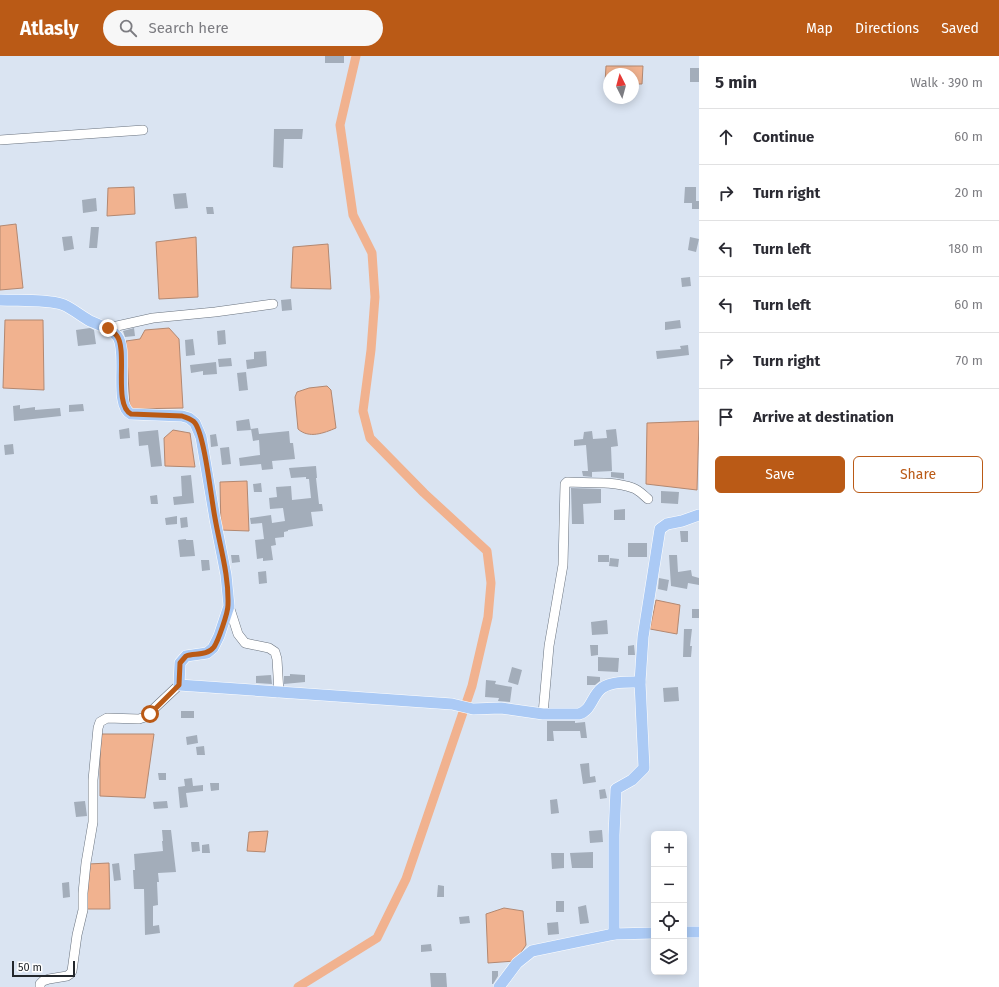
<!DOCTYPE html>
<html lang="en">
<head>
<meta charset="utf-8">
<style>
  :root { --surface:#fff; --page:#f7f7f7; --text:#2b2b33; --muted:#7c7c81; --line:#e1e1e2; --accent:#ba5a16 }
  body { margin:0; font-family:"Fira Sans",sans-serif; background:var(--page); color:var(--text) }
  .controls { position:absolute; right:12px; bottom:12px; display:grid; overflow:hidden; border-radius:6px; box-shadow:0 2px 10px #0003 }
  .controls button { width:36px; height:36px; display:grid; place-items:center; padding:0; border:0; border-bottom:1px solid var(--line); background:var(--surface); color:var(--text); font:20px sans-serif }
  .compass { position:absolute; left:603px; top:12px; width:36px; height:36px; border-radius:50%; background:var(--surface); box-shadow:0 2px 10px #0003; rotate:354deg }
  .scale { position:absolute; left:12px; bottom:10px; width:63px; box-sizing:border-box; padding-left:4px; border:2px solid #23272c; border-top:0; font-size:11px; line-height:14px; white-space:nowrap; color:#23272c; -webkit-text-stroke:3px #fff; paint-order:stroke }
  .stop { position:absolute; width:12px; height:12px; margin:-9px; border:3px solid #ba5a16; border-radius:50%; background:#fff }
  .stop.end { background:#ba5a16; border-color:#fff; box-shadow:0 1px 4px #0008 }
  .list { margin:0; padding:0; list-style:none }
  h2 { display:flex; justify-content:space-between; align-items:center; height:52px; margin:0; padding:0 16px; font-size:17px }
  h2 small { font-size:13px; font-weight:400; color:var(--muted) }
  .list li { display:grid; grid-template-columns:26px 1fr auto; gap:12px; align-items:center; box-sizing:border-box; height:56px; padding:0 16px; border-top:1px solid var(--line) }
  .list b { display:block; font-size:15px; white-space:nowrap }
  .list em { font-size:13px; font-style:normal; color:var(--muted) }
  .actions { display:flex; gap:8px; padding:12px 16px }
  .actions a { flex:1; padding:9px 0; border:1px solid var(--accent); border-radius:6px; text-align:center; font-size:14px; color:var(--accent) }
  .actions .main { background:var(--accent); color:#fff }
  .icon { flex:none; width:22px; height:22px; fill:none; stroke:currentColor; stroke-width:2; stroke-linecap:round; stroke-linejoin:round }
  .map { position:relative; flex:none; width:699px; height:931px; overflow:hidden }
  header { display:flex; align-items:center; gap:24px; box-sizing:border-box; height:56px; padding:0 20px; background:var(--accent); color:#fff }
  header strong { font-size:19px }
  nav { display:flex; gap:22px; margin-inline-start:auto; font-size:14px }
  .search { width:280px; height:36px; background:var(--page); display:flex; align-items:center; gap:10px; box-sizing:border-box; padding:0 14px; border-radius:22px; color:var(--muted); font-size:15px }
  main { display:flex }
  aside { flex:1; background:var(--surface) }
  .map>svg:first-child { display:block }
  .water { fill:#f1b28f; stroke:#b38871 }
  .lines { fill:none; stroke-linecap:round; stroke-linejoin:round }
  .canal { stroke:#f1b28f; stroke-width:9 }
  .building { fill:#a3adba }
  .minor-casing { stroke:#69727e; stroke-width:10 }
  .major-casing { stroke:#fff; stroke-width:12 }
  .minor { stroke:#fff; stroke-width:9 }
  .major { stroke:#abcaf5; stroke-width:11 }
  .route { stroke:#ba5a16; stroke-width:5 }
</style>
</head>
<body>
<header>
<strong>Atlasly</strong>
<div class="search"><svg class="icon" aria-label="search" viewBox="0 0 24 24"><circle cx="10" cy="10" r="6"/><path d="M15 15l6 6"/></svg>Search here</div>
<nav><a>Map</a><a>Directions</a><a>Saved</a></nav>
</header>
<main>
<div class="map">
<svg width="699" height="931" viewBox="0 0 699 931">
  <rect width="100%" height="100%" fill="#dae4f2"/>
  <g class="water">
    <path d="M606,10h37l-1,18h-9v-10h-24v9h-4z"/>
    <path d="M134,131l1,27 -28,2 1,-28z"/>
    <path d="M16,168l7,64 -23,2v-64z"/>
    <path d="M196,181l2,60 -39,2 -3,-57z"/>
    <path d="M328,188l3,45 -40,-1 2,-41z"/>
    <path d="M5,264h38l1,70 -41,-2z"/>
    <path d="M169,272l10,11 4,69 -53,1 -4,-68 14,-2 5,-9z"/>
    <path d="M327,330l4,4 5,38c-12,5 -27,11 -38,1l-3,-32 2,-5 12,-4z"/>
    <path d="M699,365l-2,69 -51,-6 1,-61z"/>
    <path d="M173,374l17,3 5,34 -30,-1 -1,-28z"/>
    <path d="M247,425l2,50 -28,-1 -1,-48z"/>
    <path d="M656,544l24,5 -3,29 -27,-5z"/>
    <path d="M100,678h54l-9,64 -45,-2z"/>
    <path d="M268,775l-3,21 -18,-1 2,-19z"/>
    <path d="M109,807l1,46h-23l1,-45z"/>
    <path d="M504,852l19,3 3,34 -11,16 -27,2 -2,-49z"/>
  </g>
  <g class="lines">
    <path class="canal" d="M298,931l79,-49 29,-59 66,-193 16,-69 3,-34 -4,-32 -63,-58 -54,-55 -7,-27 8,-61 4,-53 -3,-44 -19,-38 -13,-90 16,-69"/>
  </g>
  <g class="building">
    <rect x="325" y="0" width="19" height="7"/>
    <rect x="690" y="12" width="9" height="14"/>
    <path d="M274,73h29l-1,10h-18l-1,29 -10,-1z"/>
    <path d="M685,131h11v14h3v8h-7v-6h-8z"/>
    <path d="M186,137l2,15 -13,1 -2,-15z"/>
    <path d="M96,142l1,13 -14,2 -1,-13z"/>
    <path d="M206,151h7l1,7h-7z"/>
    <path d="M91,171h8l-2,21h-8z"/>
    <path d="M72,180l2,13 -10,2 -2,-14z"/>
    <path d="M690,181l9,2 -3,13 -8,-2z"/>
    <path d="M690,221l1,9 -9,1 -1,-9z"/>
    <path d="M291,243l1,11 -10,1 -1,-11z"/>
    <path d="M680,264l1,8 -16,2v-8z"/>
    <path d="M90,272l4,2 2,14 -18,2 -2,-16z"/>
    <path d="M134,272l1,8 -10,1 -2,-6z"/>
    <path d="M225,274l1,14 -8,1 -1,-14z"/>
    <path d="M193,283l2,16 -9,1 -1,-16z"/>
    <path d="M688,289l1,10 -32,4 -1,-8 25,-2 -1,-3z"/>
    <path d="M266,295l1,15 -20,3 -1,-9 8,-1v-7z"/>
    <path d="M231,302l1,8 -13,1 -1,-8z"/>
    <path d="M216,306l1,12 -14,1v-4l-12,2 -1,-8z"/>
    <path d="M246,316l2,18 -9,1 -2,-18z"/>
    <path d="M83,348l1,7 -15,1v-7z"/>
    <path d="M20,349v4l15,-2v3l25,-2 1,8 -47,5 -1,-15z"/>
    <path d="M249,363l2,11 -14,1 -1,-10z"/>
    <path d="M129,372l1,10 -10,1 -1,-9z"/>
    <path d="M258,372l1,6 30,-3 1,12h3l2,16 -23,2 1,8 -11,1 -1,-6 -21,2 -1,-8 21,-3 -1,-15 -6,1 -2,-12z"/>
    <path d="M616,373l2,17 -7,1 1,24 -20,1v5l-9,-1 -1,-5h6l-2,-26 -12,1v-6l9,-1 1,-7 8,-1 1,8 14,-1 -1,-8z"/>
    <path d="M158,374l4,36 -11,1 -3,-22 -9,1 -1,-14z"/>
    <path d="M216,378l2,12 -7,1 -1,-12z"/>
    <path d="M13,388l1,10 -9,1 -1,-10z"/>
    <path d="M229,391l2,17 -9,1 -2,-17z"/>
    <path d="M316,410l1,12h-1l3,26h3l1,7 -12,1 2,14 -25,4v1l-4,1v5l-9,1 1,7 -5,1 2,14 -10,1v-3l-6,1 -2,-19 9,-1 -2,-16 -11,1 -1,-6 21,-3 1,8 13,-2 -2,-13 -13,1 -1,-11 8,-1 -1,-10 15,-1 1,14 19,-2 -2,-19h-3v-2l-15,1 -2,-10z"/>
    <path d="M611,416l13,1v6l-13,-2z"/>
    <path d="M191,419l3,28 -20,2 -1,-8 9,-1 -1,-20z"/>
    <path d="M261,427l1,9h-8l-1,-8z"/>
    <path d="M571,432l30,1v14l-18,1 1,20h-12z"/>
    <path d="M661,435l18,1 -1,12 -17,-1z"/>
    <path d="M157,439l1,9h-7l-1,-8z"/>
    <path d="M625,453v11h-11v-10z"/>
    <path d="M177,460v8l-11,1 -1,-7z"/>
    <path d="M187,461l1,10 -7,1 -1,-10z"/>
    <path d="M680,475h8v11h-7z"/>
    <path d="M186,483v1h7l2,16 -15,1 -2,-17z"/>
    <rect x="628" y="487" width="19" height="14"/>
    <path d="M231,499h8l1,7 -8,1z"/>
    <rect x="598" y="499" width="11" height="7"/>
    <path d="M669,499h8l1,17 13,-2 1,6 7,2v7l-11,-2 -1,6 -16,-3z"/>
    <path d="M610,502l9,1 -1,8 -9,-1z"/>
    <path d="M201,504h8l1,10 -8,1z"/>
    <path d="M266,515l1,12 -8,1 -1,-12z"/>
    <path d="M659,522l10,2 -2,11 -9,-2z"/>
    <rect x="692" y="553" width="7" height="9"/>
    <path d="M607,564l1,14 -16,1 -1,-13z"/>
    <path d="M684,573h8l-2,17h2l-1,11h-8z"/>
    <path d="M590,589h8v10l-7,1z"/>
    <path d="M634,589l1,10h-7v-9z"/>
    <path d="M598,601l21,1 -1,14 -20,-1z"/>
    <path d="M512,611l10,3 -4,15 -10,-3z"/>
    <path d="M290,618l15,1v7l-21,2v-8h6z"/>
    <path d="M271,619l1,9 -16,-1v-7z"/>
    <path d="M587,620l13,1v4l-5,4h-8z"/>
    <path d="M486,624l10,1 -1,3 17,3 -2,15 -12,-1 1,-3 -14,-1z"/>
    <path d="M678,631l1,14 -15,1 -1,-14z"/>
    <rect x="181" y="655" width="13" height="7"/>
    <path d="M547,665h28v2l10,-1 2,16h-6l-1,-7h-27l1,10h-7z"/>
    <path d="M197,679l1,8 -11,2 -1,-8z"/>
    <path d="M204,690l1,9h-8l-1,-8z"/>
    <path d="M589,707l1,14 5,-1 1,6 -13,2 -3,-20z"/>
    <path d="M158,717h8v7h-7z"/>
    <path d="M192,722l1,8 10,-1v6l-17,2 2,14 -8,1 -2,-21 7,-1 -1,-7z"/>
    <path d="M210,727h9v7l-8,1z"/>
    <path d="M605,733l2,9 -7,1 -1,-9z"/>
    <path d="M557,743l2,14 -8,1 -1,-14z"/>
    <path d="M85,745l2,15 -11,1 -2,-15z"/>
    <path d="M167,745l1,7 -14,1 -1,-7z"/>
    <path d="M162,774h9l5,42 -18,1 1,9h-2l1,23 -5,1v20l6,-1 1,8 -15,2 -1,-46h-10l-1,-19h2l-1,-16 29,-3 -1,-10h1z"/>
    <path d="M602,774l1,12 -13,1 -1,-12z"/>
    <path d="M191,786h8l1,9 -8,1z"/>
    <path d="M209,788l1,9h-8v-8z"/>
    <path d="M593,796v16h-21l-2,-15z"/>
    <path d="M551,797h13v15l-12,1z"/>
    <path d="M119,807l2,17 -7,1 -2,-17z"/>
    <path d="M69,826l1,15 -7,1 -1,-15z"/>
    <path d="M438,829l6,1v11h-7z"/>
    <rect x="556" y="845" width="8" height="11"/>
    <path d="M586,849l3,18 -9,1 -2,-17z"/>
    <path d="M469,860l1,7 -10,1 -1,-7z"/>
    <path d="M558,866l1,12 -11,1 -1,-12z"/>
    <path d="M431,888l1,7 -11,1v-7z"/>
    <path d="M492,915h6v5l-5,8h-1z"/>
    <path d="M430,917h16l1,14h-16z"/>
  </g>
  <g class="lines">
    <defs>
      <g id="minor">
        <path d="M0,84l143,-10"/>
        <path d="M108,272l45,-10 62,-6 58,-8"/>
        <path d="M229,550l9,28 7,9 24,5 6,4 2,7 2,34"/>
        <path d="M543,658l6,-68 14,-81 2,-81 2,-2c20,1 47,-1 66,6 6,2 10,7 15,11"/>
        <path d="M40,931v-3l3,-3 6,-2 18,-3 3,-2 2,-3 5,-36 6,-25v-17l3,-30 7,-41v-42l5,-52 2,-6 7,-4 32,1 6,-2 34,-32"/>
      </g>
      <g id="major">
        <path d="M0,244c19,1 47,-1 64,5 9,4 17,11 26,16 9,4 20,7 27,15 12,14 -4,69 14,78l51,2 7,2 6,5 6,14 14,82 11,56 3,31 -10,30 -6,12 -6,5 -21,3 -6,7 -1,22 273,19 21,5 28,-1 42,6h36c13,-4 13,-19 23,-26 10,-7 26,-6 38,-6"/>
        <path d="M684,876h15"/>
        <path d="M614,878v-99l2,-46 16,-9 12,-12 -4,-86 3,-45 17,-108 7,-5 15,-3 17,-6"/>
        <path d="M499,931l18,-24 15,-12 82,-17 40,-1"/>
      </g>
    </defs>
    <use href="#minor" class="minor-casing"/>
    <use href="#major" class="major-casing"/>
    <use href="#minor" class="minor"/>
    <use href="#major" class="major"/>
  </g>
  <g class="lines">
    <path class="route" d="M108,272c3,2 7,5 9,8 11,15 -4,69 14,78l51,2c5,2 10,3 13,7 10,14 16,75 20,95 5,29 14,57 13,87 0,8 -10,36 -14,42 -7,9 -19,6 -28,9l-6,7 -1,22 -29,29"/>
  </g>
</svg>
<div class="controls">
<button>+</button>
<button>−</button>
<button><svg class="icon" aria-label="locate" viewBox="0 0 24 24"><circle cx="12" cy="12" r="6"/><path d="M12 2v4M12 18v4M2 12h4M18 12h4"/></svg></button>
<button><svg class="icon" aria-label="layers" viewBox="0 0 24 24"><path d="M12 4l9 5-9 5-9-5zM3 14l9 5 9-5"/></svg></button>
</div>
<svg class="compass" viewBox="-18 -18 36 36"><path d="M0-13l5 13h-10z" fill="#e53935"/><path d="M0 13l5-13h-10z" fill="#7c7c81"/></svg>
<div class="scale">50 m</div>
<div class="stop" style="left:150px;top:658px"></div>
<div class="stop end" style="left:108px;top:272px"></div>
</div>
<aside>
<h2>5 min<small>Walk · 390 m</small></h2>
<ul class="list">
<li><svg class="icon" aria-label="ahead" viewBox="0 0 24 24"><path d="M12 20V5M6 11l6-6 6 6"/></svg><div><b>Continue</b></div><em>60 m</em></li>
<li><svg class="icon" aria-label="right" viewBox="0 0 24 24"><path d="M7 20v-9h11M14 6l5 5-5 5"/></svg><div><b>Turn right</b></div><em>20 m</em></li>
<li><svg class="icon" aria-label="left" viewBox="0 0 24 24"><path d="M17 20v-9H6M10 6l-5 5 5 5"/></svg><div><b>Turn left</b></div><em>180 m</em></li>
<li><svg class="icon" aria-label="left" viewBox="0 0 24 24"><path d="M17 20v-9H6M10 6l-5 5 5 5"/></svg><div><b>Turn left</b></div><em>60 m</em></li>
<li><svg class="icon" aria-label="right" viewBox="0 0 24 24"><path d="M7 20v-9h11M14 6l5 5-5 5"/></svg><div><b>Turn right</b></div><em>70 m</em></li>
<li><svg class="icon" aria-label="arrive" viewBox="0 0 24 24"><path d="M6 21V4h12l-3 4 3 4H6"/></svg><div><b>Arrive at destination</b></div></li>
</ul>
<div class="actions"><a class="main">Save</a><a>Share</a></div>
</aside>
</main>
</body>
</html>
